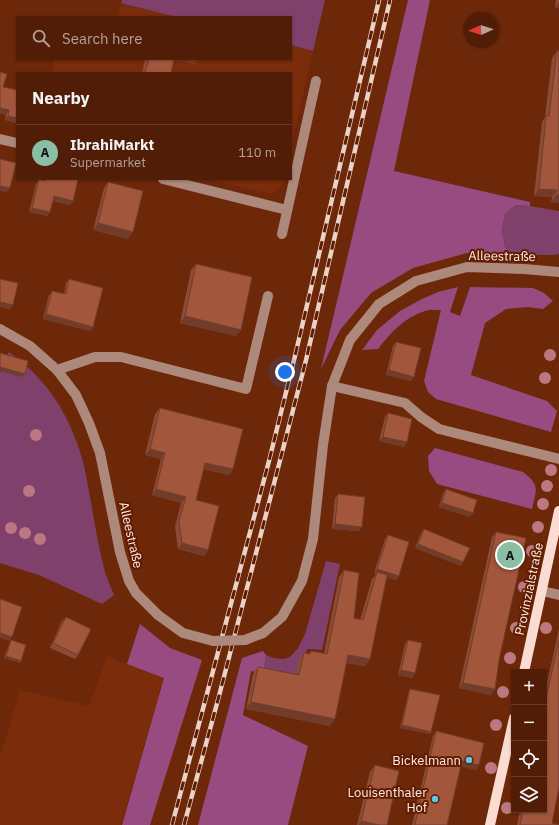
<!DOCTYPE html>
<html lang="en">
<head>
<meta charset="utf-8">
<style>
  :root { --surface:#521d07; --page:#5c2a15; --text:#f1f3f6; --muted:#b5a29b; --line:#683b28; --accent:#8abfa5 }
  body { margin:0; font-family:"IBM Plex Sans",sans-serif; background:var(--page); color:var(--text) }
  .controls { position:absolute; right:12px; bottom:12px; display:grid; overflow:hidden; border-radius:0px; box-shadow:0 1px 3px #0004 }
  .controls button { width:36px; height:36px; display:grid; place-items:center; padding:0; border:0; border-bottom:1px solid var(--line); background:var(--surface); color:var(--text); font:20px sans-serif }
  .compass { position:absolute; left:463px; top:12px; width:36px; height:36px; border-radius:50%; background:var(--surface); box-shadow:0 1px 3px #0004; rotate:267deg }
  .you { position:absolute; left:285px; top:372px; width:14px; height:14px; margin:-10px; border:3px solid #fff; border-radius:50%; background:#1a73e8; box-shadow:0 0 0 6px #1a73e833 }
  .badge { display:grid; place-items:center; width:26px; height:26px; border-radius:50%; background:var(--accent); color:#111; font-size:13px; font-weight:700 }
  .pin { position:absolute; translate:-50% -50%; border:2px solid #fff; box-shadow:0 1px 4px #0006 }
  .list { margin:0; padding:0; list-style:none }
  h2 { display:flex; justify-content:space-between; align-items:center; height:52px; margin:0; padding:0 16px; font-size:17px }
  h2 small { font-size:13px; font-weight:400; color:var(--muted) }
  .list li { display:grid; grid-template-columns:26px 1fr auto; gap:12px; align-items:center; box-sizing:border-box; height:56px; padding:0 16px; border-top:1px solid var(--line) }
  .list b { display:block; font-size:15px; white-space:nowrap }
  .list p { margin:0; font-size:13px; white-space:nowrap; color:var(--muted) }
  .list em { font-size:13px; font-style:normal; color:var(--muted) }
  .icon { flex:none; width:22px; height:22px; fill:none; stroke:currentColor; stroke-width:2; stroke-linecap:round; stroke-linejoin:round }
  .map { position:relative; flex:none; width:559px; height:825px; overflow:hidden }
  .search { position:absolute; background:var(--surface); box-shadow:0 1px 3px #0004; left:16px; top:16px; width:276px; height:44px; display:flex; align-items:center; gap:10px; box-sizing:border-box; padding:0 14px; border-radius:0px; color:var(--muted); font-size:15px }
  .panel { position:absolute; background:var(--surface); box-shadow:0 1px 3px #0004; left:16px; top:72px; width:276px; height:108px; border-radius:0px }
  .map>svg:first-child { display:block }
  .built { fill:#7b2c0a }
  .green { fill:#7f406b }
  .forest { fill:#984b80 }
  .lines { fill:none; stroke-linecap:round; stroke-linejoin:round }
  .minor { stroke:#ad897c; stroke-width:10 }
  .major { stroke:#fadcd2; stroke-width:10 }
  .rail-casing { stroke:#ebd2c8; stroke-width:4.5 }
  .rail { stroke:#611c00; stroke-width:3; stroke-dasharray:9; stroke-linecap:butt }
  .minor-bridge { stroke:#ad897c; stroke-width:10 }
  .tree { fill:#bc7881 }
  .wall { fill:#8b4b34 }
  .shaded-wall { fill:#713d2a }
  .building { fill:#a2573c; stroke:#713d2a }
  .poi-dot { fill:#5cc7e8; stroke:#611c00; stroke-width:1.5 }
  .labels { text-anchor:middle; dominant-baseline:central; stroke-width:4; stroke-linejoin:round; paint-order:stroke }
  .street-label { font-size:13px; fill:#feece5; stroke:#611c00 }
  .poi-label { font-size:13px; fill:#feece5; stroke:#611c00; text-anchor:end }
</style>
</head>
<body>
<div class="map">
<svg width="559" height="825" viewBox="0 0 559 825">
  <rect width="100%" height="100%" fill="#6d2709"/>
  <g class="built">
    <path d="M121,3l56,14h-60z"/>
    <path d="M291,45l22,6 -22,97v-75h-239l3,-14h236z"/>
    <path d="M208,179h76l-1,4 -4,6 -6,4h-7z"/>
    <path d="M107,656l57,21 -43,148h-121v-68l20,-67 69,16z"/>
  </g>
  <g class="green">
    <path d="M122,0h203l-12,51 -22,-6v-28h-114l-56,-14z"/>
    <path d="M516,205l14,1 29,5v43l-6,1h-41l-7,-8 -3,-17 3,-16z"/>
    <path d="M9,352c38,27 60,62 73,106 3,11 5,22 7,33 5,27 9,55 16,81 3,8 6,16 9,23l-12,9 -63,-29 -39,-12v-192l1,1 4,-13z"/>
    <path d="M326,561l14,3 -18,86 -15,-1 -2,12 -10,20 -32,-7 3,-19 8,3 10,1 6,-2 8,-9 7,-14z"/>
  </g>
  <g class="forest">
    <path d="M408,0h22l-36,171 136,31v4l-14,-1 -11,9 -3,16 3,17 7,8 -45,-2 -54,15 -42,25 -31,37 -19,39z"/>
    <path d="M458,287l-8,25 10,4 10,-29 63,1 11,5 9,8 -10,8 -15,-2 -22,2 -21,14 -14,52 76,26 10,10 -6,21 -115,-33 -8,-7 -4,-11 17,-71c-5,0 -11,-1 -16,1 -20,6 -35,22 -47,38l-16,1 15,-20 23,-19 22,-12 16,-7z"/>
    <path d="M435,448l88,24c18,14 13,18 9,37l-95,-25 -8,-13 -1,-15z"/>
    <path d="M140,624l30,24 32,12 -52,165h-28l42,-147 -37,-14z"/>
    <path d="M263,651l3,4 -3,19 -12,-3 -8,44 65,31 -20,79h-90l44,-167z"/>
  </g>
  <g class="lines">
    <g class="minor">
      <path d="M0,139l17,4"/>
      <path d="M163,179l124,31"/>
      <path d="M282,234l34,-153"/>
      <path d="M0,329l30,17 27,24 19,25 13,28 11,30 20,99 9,29 7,12 22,22"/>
      <path d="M57,370l38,-13h26l125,32 22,-93"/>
      <path d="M332,386l73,17 16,14 18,12 120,30"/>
      <path d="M542,591l17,4"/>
      <path d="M263,633l19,-16 20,-36 11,-42 10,-94 9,-59 18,-46 29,-36 37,-23 51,-14 57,2 35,3"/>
    </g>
    <g class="major">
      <path d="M524,672l35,-161"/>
      <path d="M490,825l24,-107"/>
    </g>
    <defs>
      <g id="rail">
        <path d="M172,825l97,-364 26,-105 84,-356"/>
        <path d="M184,825l35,-129 87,-336 84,-360"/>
      </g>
    </defs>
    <use href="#rail" class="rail-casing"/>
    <use href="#rail" class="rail"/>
    <path class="minor-bridge" d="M158,615l25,18 30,8 32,-1 18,-7"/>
  </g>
  <g class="tree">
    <circle cx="550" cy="355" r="6"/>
    <circle cx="545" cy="378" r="6"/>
    <circle cx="36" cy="435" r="6"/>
    <circle cx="551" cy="470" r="6"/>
    <circle cx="547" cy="486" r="6"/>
    <circle cx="29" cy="491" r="6"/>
    <circle cx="543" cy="504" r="6"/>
    <circle cx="538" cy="527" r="6"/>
    <circle cx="11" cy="528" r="6"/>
    <circle cx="25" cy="533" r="6"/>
    <circle cx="40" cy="539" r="6"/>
    <circle cx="532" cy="551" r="6"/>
    <circle cx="524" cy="587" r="6"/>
    <circle cx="516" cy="628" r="6"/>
    <circle cx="546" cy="628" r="6"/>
    <circle cx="510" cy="658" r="6"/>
    <circle cx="503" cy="692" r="6"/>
    <circle cx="496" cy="725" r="6"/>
    <circle cx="491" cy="768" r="6"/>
    <circle cx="507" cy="808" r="6"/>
  </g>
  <g class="wall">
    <path d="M556,0h3v8h-4z"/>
    <path d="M557,51h2v152l-8,-1 1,-5 -18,-1 8,-74 3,-5 7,-59z"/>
    <path d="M145,59h53l-4,5 -20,-5 -3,14h-29z"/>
    <path d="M0,72l3,15 14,36 -12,-3 1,-5 -6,-2z"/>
    <path d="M39,179l4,1v-1h35l-8,26 -17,-4 -3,11 -3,4 -18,-4 7,-28z"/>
    <path d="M108,182l20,57 -35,-9 11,-42z"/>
    <path d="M196,264l40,72 -56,-13 11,-53z"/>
    <path d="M69,279l24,48 -3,4 -47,-12 6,-24 3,-4 12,3 2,-11z"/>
    <path d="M396,342l15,39 -25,-6 7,-29z"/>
    <path d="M160,408l73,61 -4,6 -25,-6 -8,31 12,50 -4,6 -26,-7 -3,-22 6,-24 -29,-8 9,-36 -16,-4 10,-41z"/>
    <path d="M388,413l19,29 -3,5 -25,-6 6,-24z"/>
    <path d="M446,489l24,28 -31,-10 4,-13z"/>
    <path d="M338,494l21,37 -27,-2 3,-31z"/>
    <path d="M424,529l39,33 -2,4 -46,-18 6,-15z"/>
    <path d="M496,532l-5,163 -32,-7 33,-151z"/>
    <path d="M388,535l11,41 -3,4 -9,-3 -17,82 -5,7 -19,-3 -16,63 -84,-17 7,-35 5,-7 38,8 3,-15 5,-7 4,1 3,-3 13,2 15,-76 5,-7 10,48 6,2 12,-41 4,-5 -2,-1 11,-34z"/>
    <path d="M66,617l12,38 -3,4 -25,-11 12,-27z"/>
    <path d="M559,629v158l-7,36 7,2h-42l3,-15h24v-114z"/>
    <path d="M11,640l10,21 -1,2 -16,-5 6,-16z"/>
    <path d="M408,640l7,33 -3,5 -14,-3 7,-31z"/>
    <path d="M410,689l21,43 -1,2 -30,-6 9,-37z"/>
    <path d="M436,731l40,39 -15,-4 -14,59h-35l21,-89z"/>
    <path d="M375,765l12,60h-30l13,-53z"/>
  </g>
  <g class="shaded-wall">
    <path d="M559,2v6h-4z"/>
    <path d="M174,59h24l-4,5z"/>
    <path d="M0,108l9,2 -3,5 -6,-2z"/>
    <path d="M8,116l9,2v5l-12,-3z"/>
    <path d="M0,186l10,2 -3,4 -7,-1z"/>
    <path d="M539,189l18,1 -5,7 -18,-1z"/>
    <path d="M556,195h3v8l-8,-1z"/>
    <path d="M54,196l19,5 -3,4 -19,-4z"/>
    <path d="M32,208l18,4 -3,4 -18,-4z"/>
    <path d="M98,223l35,9 -5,7 -35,-9z"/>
    <path d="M0,302l13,3 -3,5 -10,-3z"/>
    <path d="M46,314l47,13 -3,4 -47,-12z"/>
    <path d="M185,316l56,14 -5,6 -56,-13z"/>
    <path d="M0,367l25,7 -3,3 -22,-6z"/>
    <path d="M389,370l25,7 -3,4 -25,-6z"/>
    <path d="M383,437l24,5 -3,5 -25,-6z"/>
    <path d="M150,449l15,4 -4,6 -16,-4z"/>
    <path d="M205,463l28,6 -4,6 -28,-7z"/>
    <path d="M156,489l30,8 -5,6 -29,-8z"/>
    <path d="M442,503l31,10 -3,4 -31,-10z"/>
    <path d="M335,524l27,3 -3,4 -27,-2z"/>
    <path d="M182,543l26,7 -4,6 -26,-7z"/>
    <path d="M418,544l45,18 -2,4 -46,-18z"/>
    <path d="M377,569l22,7 -3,4 -19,-6v-2l-1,2 -2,-1z"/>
    <path d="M0,633l12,4 -3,4 -9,-3z"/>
    <path d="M348,655l22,4 -5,7 -22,-4z"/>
    <path d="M6,656l15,5 -1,2 -16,-5z"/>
    <path d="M401,670l14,3 -3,5 -14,-3z"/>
    <path d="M463,683l32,6 -4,6 -32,-7z"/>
    <path d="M251,702l84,17 -5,7 -84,-17z"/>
    <path d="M402,725l29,7 -1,2 -30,-6z"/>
    <path d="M462,761l17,4 -3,5 -17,-5z"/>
    <path d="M361,821l19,4h-22z"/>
  </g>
  <g class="building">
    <path d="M557,51h2v144h-3l1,-5 -18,-1 7,-73h3z"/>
    <path d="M149,59h25l-3,14h-26z"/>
    <path d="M0,72l7,2 -4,13 14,3v28l-9,-2 1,-6 -9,-2z"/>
    <path d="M0,159l16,4 -6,25 -10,-2z"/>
    <path d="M39,179l5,2 1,-2h33l-5,22 -19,-5 -4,16 -18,-4z"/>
    <path d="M108,182l35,9 -10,41 -35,-9z"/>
    <path d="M196,264l56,13 -11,53 -56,-14z"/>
    <path d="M0,279l18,4 -5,22 -13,-3z"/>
    <path d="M69,279l34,9 -10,39 -47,-13 6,-23 14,3z"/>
    <path d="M396,342l25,6 -7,29 -25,-7z"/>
    <path d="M0,353l28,8 -3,13 -25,-7z"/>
    <path d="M160,408l83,21 -10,40 -28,-6 -9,37 23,6 -11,44 -26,-7 -3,-22 7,-24 -30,-8 9,-36 -15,-4z"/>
    <path d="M388,413l24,6 -5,23 -24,-5z"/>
    <path d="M446,489l31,11 -4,13 -31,-10z"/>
    <path d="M338,494l27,3 -3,30 -27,-3z"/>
    <path d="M424,529l46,19 -7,14 -45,-18z"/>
    <path d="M496,532l30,6 -27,122 -4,29 -32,-6z"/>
    <path d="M388,535l21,7 -10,34 -22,-7z"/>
    <path d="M344,570l15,3 -5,45 9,2 14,-48 10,3 -17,84 -22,-4 -13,64 -84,-17 7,-35 41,8 5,-22 6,1 1,-3 16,3z"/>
    <path d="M0,599l22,8 -10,30 -12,-4z"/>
    <path d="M66,617l25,12 -13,26 -25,-12z"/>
    <path d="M11,640l15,5 -5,16 -15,-5z"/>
    <path d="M408,640l14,3 -7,30 -14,-3z"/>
    <path d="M559,640v147l-7,36 7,2h-39l3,-15h21v-103z"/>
    <path d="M410,689l30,6 -9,37 -29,-7z"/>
    <path d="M436,731l48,12 -5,22 -17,-4 -15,64h-32z"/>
    <path d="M375,765l24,6 -12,54h-7l-19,-4z"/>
  </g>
  <g class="poi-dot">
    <circle cx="469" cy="760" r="4"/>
    <circle cx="435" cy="799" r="4"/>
  </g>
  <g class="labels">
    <g class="street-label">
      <text transform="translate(502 256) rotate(1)">Alleestraße</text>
      <text transform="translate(131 535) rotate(77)">Alleestraße</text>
      <text transform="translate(529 589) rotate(-78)">Provinzialstraße</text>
    </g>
    <g class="poi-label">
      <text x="461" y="760">Bickelmann</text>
      <text x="427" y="792">Louisenthaler<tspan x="427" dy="15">Hof</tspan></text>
    </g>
  </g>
</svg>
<div class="controls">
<button>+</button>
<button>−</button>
<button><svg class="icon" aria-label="locate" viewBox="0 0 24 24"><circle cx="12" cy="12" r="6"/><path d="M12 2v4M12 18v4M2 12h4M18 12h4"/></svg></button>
<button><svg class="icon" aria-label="layers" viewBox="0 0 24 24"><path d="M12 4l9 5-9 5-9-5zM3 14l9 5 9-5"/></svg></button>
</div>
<svg class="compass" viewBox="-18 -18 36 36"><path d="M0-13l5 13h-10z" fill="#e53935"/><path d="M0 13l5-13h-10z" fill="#b5a29b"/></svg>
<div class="you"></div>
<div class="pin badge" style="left:510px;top:555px">A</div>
<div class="search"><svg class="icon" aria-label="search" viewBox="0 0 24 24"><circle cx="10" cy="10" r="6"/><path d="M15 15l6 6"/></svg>Search here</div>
<section class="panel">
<h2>Nearby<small></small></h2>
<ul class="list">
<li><span class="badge">A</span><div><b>IbrahiMarkt</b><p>Supermarket</p></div><em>110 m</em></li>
</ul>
</section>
</div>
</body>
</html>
